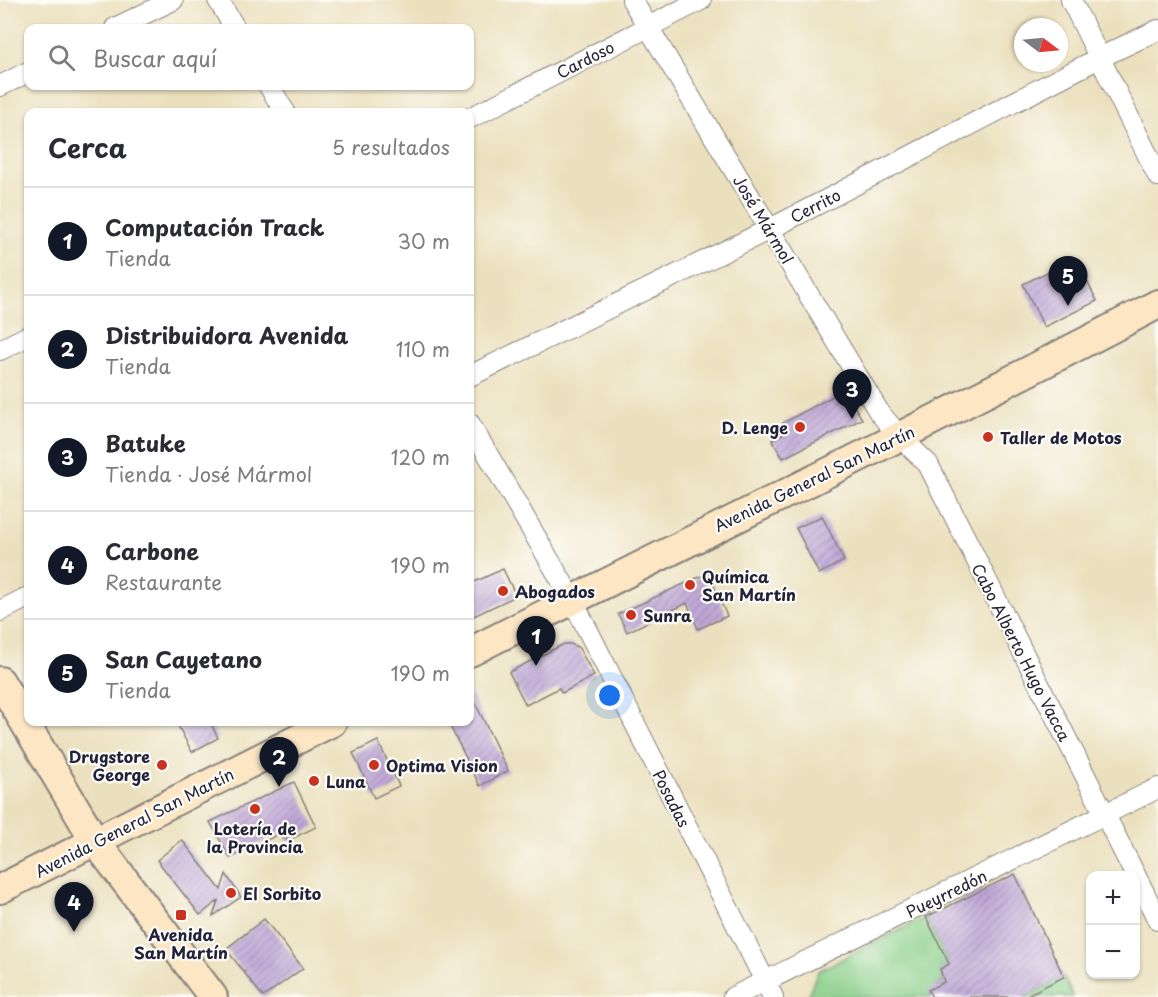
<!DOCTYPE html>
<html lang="es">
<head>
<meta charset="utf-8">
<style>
  :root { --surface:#fff; --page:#f7f7f7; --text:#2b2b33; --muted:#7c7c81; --line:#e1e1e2; --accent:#111827 }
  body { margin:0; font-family:"Playpen Sans",sans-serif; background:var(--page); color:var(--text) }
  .controls { position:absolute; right:18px; bottom:18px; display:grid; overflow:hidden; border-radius:12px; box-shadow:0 2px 4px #0004 }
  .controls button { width:54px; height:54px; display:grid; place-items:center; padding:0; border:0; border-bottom:2px solid var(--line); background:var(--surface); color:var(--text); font:30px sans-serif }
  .compass { position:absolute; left:1014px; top:18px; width:54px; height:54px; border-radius:50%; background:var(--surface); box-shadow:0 2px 4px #0004; rotate:106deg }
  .you { position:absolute; left:610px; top:696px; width:21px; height:21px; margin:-15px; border:4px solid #fff; border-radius:50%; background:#1a73e8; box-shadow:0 0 0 9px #1a73e833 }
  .badge { display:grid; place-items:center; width:39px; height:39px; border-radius:50%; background:var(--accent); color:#fff; font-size:20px; font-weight:700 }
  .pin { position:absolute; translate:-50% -50px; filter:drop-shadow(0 2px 3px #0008) }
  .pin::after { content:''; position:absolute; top:32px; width:21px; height:18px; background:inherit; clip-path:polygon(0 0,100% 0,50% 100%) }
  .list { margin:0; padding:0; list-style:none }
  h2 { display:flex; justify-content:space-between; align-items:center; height:78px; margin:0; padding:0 24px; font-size:26px }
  h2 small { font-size:20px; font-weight:400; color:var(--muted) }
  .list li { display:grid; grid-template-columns:39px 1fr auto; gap:18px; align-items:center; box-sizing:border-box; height:108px; padding:0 24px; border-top:2px solid var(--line) }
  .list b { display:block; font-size:22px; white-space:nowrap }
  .list p { margin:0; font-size:20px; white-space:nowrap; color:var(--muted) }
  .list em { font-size:20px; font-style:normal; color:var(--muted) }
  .icon { flex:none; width:33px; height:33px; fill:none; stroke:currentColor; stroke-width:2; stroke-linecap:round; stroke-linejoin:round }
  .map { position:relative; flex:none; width:1158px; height:997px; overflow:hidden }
  .search { position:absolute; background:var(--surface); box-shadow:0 2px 4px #0004; left:24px; top:24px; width:450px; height:66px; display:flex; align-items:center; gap:15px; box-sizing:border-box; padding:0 21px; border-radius:12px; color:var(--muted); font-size:22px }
  .panel { position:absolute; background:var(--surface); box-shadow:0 2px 4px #0004; left:24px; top:108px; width:450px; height:618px; border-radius:12px }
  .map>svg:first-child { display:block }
  .grass { fill:#89ce88; stroke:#567862; stroke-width:1.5 }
  .building { fill:url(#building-hatch) }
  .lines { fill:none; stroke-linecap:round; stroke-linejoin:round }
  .minor-casing { stroke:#86817c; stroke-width:22 }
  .secondary-casing { stroke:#86817c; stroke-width:32 }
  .minor { stroke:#fff; stroke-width:20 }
  .secondary { stroke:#fce6c4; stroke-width:28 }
  .poi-dot { fill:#c8321e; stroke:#fdfcf7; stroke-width:2 }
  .labels { text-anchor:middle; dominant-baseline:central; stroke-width:4.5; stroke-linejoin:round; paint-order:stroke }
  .street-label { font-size:16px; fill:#22223b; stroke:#fdfcf7 }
  .poi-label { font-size:16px; font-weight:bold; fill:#22223b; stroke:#fdfcf7; text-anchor:start }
</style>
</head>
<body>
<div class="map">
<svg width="1158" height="997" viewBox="0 0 1158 997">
  <defs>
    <pattern id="building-hatch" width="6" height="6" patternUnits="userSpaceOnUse" patternTransform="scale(1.5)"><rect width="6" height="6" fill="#c0a7d7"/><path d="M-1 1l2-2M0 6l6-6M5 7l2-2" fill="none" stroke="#9c88b0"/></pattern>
  </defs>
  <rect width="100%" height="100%" fill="#fdfcf7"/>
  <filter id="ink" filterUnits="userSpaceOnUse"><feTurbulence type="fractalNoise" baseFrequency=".0167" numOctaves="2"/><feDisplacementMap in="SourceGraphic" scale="12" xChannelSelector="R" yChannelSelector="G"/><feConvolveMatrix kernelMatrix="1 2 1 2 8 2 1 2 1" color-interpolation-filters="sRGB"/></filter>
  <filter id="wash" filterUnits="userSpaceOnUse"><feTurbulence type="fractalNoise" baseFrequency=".008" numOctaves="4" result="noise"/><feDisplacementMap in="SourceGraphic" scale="24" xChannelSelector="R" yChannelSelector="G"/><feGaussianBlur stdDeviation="1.35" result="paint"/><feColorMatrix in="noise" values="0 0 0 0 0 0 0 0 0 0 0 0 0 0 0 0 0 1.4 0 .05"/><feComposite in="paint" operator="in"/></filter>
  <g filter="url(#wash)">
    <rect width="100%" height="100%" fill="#ebe0bd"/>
    <g class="grass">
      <path d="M926,917l23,47 -9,5 4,13 -15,8 3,7h-123l-1,-2 10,-24z"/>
      <path d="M1064,977l9,20h-50z"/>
    </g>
    <g id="blocks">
      <g class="building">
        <path d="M1075,258l22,43 -53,26 -21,-43z"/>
        <path d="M844,390l18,29 -79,39 -11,-18 16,-9 -5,-8z"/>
        <path d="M822,516l22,45 -25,13 -23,-46z"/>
        <path d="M503,569l13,27 -42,20 -4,-11v-21z"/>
        <path d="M708,573l19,43 -29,13 -11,-26 -60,29 -9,-18z"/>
        <path d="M564,644h7l8,4 15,28 -32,17 -3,-5 -33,17 -17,-33z"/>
        <path d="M470,692l38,79 -28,15 -32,-64h22z"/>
        <path d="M176,722h34l8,16 -26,14z"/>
        <path d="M378,741l21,45 -25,12 -21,-45z"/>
        <path d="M294,782l22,45 -29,14 -4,-9 -53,26 -20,-36z"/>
        <path d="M182,840l39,50 5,-16 15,23 -28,19 5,-15 -18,14 -43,-55z"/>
        <path d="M1015,874l49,103 -41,20h-91l-4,-7 16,-8 -4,-13 9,-5 -23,-47z"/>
        <path d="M264,919l39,49 -40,29 -37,-48z"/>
      </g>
    </g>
  </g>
  <g filter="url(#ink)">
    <use href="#blocks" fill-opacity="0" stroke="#86817c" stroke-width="1.5"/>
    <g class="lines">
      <defs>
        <g id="minor">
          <path d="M218,0l17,28"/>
          <path d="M632,0l247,412 20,24 29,28 230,456"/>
          <path d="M1071,0l87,176"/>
          <path d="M115,28l58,-28"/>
          <path d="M0,86l28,-14"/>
          <path d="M269,86l16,26"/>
          <path d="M470,118l231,-118"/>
          <path d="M0,350l28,-14"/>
          <path d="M470,376l300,-147 329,-171 59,-28"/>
          <path d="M470,424l102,175 201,398"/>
          <path d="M0,611l28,-14"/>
          <path d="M733,997l425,-209"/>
        </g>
        <g id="secondary">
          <path d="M470,652c229,-117 461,-228 688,-348"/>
          <path d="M0,681l95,160 118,156"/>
          <path d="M0,889l332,-167"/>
        </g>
      </defs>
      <use href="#minor" class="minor-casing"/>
      <use href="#secondary" class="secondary-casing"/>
      <use href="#minor" class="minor"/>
      <use href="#secondary" class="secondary"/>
    </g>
  </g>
  <g class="poi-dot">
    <circle cx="800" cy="427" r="6"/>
    <circle cx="988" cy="437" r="6"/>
    <circle cx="690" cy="585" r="6"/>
    <circle cx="503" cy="591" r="6"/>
    <circle cx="631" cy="615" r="6"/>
    <circle cx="162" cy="765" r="6"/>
    <circle cx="374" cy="765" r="6"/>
    <circle cx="314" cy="781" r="6"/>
    <circle cx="255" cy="809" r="6"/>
    <circle cx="231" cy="893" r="6"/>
    <rect x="175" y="909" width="12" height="12" rx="3"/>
  </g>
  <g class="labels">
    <g class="street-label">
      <text transform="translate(585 59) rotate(-27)">Cardoso</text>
      <text transform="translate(815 205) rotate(-27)">Cerrito</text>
      <text transform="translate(764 219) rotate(59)">José Mármol</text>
      <text transform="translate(814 478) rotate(-26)">Avenida General San Martín</text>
      <text transform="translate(1022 652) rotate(63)">Cabo Alberto Hugo Vacca</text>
      <text transform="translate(672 798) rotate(63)">Posadas</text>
      <text transform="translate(134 822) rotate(-27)">Avenida General San Martín</text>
      <text transform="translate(946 893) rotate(-26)">Pueyrredón</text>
    </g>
    <g class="poi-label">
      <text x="788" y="427" text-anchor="end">D. Lenge</text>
      <text x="1000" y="437">Taller de Motos</text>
      <text x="702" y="576">Química<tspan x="702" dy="18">San Martín</tspan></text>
      <text x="515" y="591">Abogados</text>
      <text x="643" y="615">Sunra</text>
      <text x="150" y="756" text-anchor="end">Drugstore<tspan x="150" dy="18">George</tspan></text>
      <text x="386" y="765">Optima Vision</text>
      <text x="326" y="781">Luna</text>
      <text x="255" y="828" text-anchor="middle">Lotería de<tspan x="255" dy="18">la Provincia</tspan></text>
      <text x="243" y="893">El Sorbito</text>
      <text x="181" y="934" text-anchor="middle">Avenida<tspan x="181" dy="18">San Martín</tspan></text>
    </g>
  </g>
</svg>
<div class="controls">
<button>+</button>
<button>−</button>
</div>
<svg class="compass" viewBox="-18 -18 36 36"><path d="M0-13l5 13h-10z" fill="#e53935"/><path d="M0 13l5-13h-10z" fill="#7c7c81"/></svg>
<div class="you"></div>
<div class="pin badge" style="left:536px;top:666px">1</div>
<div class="pin badge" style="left:279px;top:787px">2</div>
<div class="pin badge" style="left:852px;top:419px">3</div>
<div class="pin badge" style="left:74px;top:932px">4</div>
<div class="pin badge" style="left:1068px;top:306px">5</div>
<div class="search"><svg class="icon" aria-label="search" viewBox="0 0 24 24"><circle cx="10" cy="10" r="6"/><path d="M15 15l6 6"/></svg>Buscar aquí</div>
<section class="panel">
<h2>Cerca<small>5 resultados</small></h2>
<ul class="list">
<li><span class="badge">1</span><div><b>Computación Track</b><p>Tienda</p></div><em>30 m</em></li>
<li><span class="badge">2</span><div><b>Distribuidora Avenida</b><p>Tienda</p></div><em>110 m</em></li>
<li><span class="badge">3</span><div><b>Batuke</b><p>Tienda · José Mármol</p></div><em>120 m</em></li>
<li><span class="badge">4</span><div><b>Carbone</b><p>Restaurante</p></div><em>190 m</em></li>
<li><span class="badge">5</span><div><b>San Cayetano</b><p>Tienda</p></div><em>190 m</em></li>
</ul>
</section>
</div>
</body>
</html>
